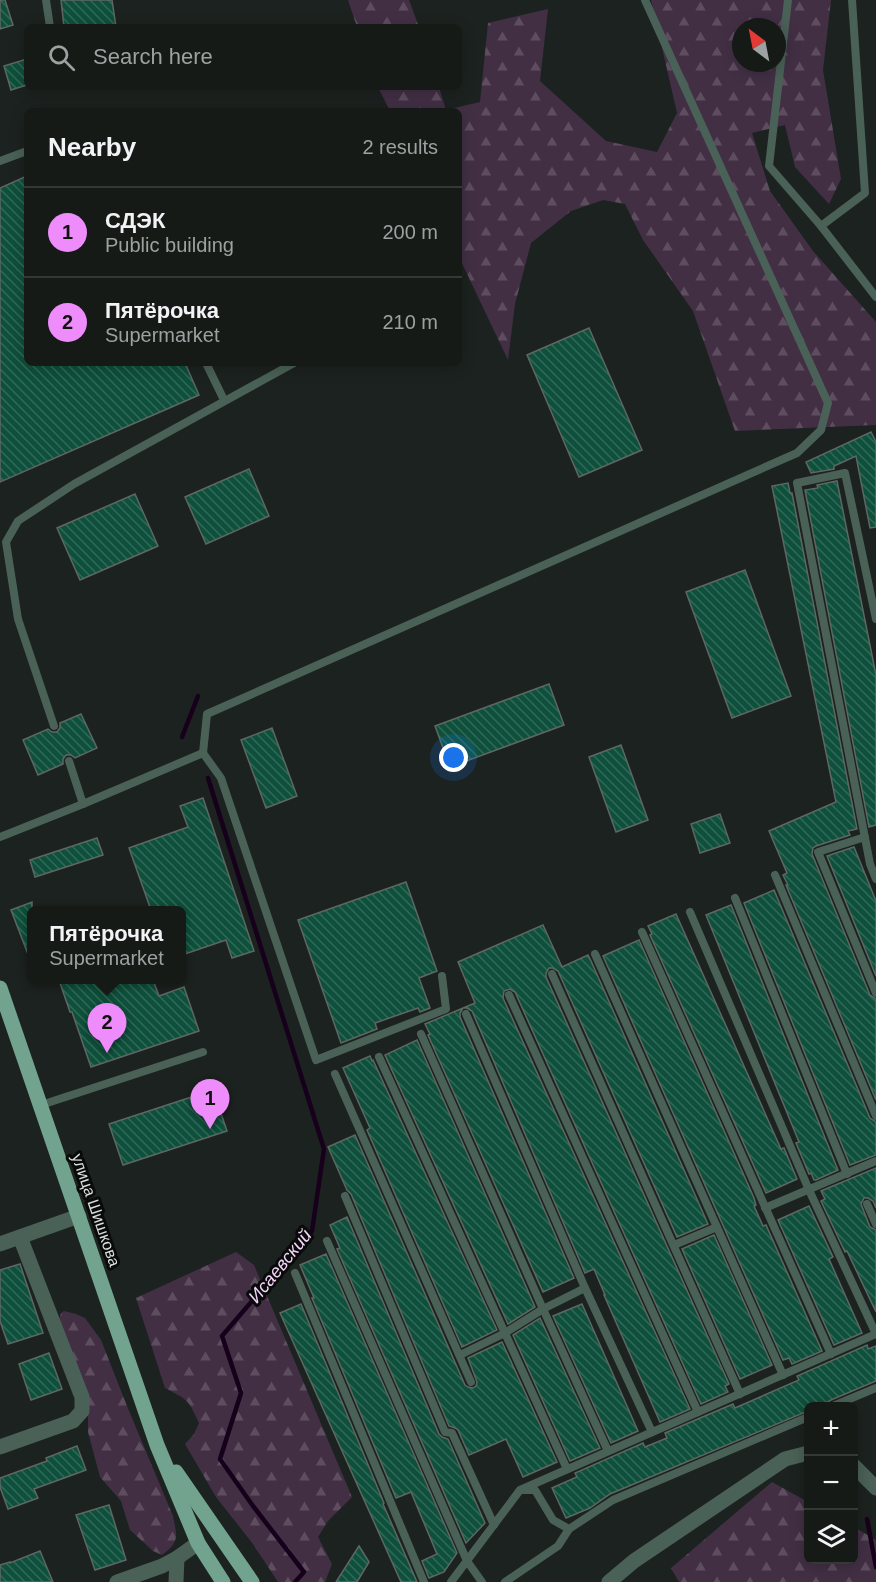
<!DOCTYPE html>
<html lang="en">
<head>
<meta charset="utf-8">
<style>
  :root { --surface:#151a17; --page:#1e2320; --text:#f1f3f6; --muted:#9da1a1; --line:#343836; --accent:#ed8cfa }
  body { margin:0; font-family:Helvetica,sans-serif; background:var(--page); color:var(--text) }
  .controls { position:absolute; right:18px; bottom:18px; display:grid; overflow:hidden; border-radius:9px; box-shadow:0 3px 15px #0003 }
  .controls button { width:54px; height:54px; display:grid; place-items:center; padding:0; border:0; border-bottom:2px solid var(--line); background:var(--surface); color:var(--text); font:30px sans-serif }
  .compass { position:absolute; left:732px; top:18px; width:54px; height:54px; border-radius:50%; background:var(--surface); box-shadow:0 3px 15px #0003; rotate:328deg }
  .you { position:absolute; left:454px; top:758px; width:21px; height:21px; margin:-15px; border:4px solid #fff; border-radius:50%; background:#1a73e8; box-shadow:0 0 0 9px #1a73e833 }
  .badge { display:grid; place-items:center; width:39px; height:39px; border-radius:50%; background:var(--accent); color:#111; font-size:20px; font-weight:700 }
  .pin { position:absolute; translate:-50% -50px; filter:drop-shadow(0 2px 3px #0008) }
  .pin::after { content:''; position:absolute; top:32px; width:21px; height:18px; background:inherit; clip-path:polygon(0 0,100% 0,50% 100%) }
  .popup { position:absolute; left:27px; top:906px; width:159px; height:78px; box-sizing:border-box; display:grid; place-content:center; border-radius:9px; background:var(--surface); filter:drop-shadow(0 2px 4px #0005); font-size:20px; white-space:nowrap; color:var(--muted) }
  .popup b { font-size:22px; color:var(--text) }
  .popup::after { content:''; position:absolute; left:50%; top:100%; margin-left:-12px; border:12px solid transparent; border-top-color:var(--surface) }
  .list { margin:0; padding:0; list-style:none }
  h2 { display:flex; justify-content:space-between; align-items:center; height:78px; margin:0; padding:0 24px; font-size:26px }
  h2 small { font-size:20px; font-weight:400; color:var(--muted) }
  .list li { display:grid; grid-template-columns:39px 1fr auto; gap:18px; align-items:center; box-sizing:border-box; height:90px; padding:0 24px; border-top:2px solid var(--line) }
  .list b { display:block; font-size:22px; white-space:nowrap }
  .list p { margin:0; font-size:20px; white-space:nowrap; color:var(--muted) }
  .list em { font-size:20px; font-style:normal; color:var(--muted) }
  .icon { flex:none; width:33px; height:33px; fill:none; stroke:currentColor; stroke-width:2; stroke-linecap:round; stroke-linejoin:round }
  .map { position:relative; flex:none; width:876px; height:1582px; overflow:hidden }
  .search { position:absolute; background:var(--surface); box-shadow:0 3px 15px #0003; left:24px; top:24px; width:438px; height:66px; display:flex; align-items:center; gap:15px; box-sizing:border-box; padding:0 21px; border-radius:9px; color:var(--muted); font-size:22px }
  .panel { position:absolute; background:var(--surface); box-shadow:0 3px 15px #0003; left:24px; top:108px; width:438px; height:258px; border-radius:9px }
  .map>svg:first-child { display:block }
  .forest { fill:url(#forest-firs); fill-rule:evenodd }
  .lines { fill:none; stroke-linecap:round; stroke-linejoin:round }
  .stream { stroke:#17001b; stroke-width:4.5 }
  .building { fill:url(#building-back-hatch); stroke:#5f6763; stroke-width:1.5 }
  .lane { stroke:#4a6157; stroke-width:8 }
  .street { stroke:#4a6157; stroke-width:15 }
  .primary { stroke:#71a38e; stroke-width:15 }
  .labels { text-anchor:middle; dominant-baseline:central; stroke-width:6; stroke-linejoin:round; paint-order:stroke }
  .street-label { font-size:16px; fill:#dce0de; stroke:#080b09 }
  .water-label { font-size:18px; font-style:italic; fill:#f6d5fb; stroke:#080b09 }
</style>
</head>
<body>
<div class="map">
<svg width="876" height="1582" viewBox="0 0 876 1582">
  <defs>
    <pattern id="forest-firs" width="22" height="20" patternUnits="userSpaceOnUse" patternTransform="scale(1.5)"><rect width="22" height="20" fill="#422f44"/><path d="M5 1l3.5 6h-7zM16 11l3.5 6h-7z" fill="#5d4d5f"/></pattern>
    <pattern id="building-back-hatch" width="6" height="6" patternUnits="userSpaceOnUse" patternTransform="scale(1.5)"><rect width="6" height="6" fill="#0e503b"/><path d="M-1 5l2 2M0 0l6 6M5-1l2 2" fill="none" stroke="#306957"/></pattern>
  </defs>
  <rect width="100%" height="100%" fill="#1c221f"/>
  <g class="forest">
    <path d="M348,0h61l10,27h-62z"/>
    <path d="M651,0h180l-8,70 18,109 -12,25 -34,-37 -10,-42 -33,8 18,58 43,60 63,71v103l-141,6 -42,-120 -50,-71 -18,-36 -22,-4 -32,11 -40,32 -16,61 -7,56 -49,-103v-146h-69l-12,-24h61l7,23 34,-8 8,-79 60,-14 -8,72 66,60 51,11 20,-39zM741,27h36v36h-36z"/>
    <path d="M236,1252l18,13 98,232 -24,24 -10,16 14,27 -7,18h-47l-25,-38 -37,-47 -31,-53 9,-10 5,-11c-11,-24 -11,-23 -34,-35l-29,-90z"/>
    <path d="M64,1311l12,3 9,4 16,22 26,66 46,110c4,20 7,26 -11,39l-9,-4 -23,-21 -9,-29 -21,-24 -12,-45v-18l-31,-88 4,-13z"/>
    <path d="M772,1482l36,20v58h46v-33l22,13v42h-197l-8,-14z"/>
  </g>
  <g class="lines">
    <g class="stream">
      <path d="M182,737l16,-41"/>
      <path d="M208,778l116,371 -12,82 -90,105 19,57 -21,66 33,47 51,66 -9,10"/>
      <path d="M867,1519l9,48"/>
    </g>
  </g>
  <g class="building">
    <path d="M0,0h5l8,25 -13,4z"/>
    <path d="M61,0h51l4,27h-52z"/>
    <path d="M27,59v26l-16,5 -7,-24z"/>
    <path d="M27,176v187h158l14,32 -199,87v-294z"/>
    <path d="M589,328l53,122 -63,27 -52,-122z"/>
    <path d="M871,432l5,10v85l-6,1 -14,-72 -22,10v3l-23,4 -5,-11z"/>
    <path d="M249,469l20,47 -63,28 -21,-47z"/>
    <path d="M837,481l39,194v150l-7,2 -64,-337 13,-2 -1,-3z"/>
    <path d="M788,483l2,10h2l65,336 -9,2 2,4 -34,11 -3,2 -1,6 58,141 6,4v101l-90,-215h2l-5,-10 4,-2 -18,-42 67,-29 -64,-316z"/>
    <path d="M135,494l23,52 -78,34 -23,-52z"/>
    <path d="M745,570l46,126 -59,22 -46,-126z"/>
    <path d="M549,684l15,41 -114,42 -15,-41z"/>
    <path d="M81,714l16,34 -22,10 -4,-3h-5l-3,4v5l-25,11 -15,-35 25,-11 4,3h5l3,-4v-5z"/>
    <path d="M272,728l25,68 -31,12 -25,-68z"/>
    <path d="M621,745l27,75 -32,12 -27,-75z"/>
    <path d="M203,798l51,153 -22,7 -6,-18 -44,15v-45h-31l-22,-62 59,-21 -8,-21z"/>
    <path d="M720,814l10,29 -30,10 -9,-29z"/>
    <path d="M97,838l6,17 -68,22 -5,-17z"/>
    <path d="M854,847l22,54v75l-49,-120z"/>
    <path d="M406,882l31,89 -18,7 11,30 -10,4 -2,-4 -43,15 2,6 -36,14 -43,-123z"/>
    <path d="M774,890l96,228 6,4v33l-26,10 -106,-262z"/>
    <path d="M32,902v60h-1l-20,-52z"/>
    <path d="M731,905l107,265 -22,10h-2l-3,-7 -2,1 -13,-31 3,-1 -93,-227z"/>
    <path d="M676,914l105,235 3,-1 13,31 -31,14 -116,-258 2,-1 -4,-8z"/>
    <path d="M543,925l19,42 26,-12 3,6 117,263 -31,13 -119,-266 -5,-3h-4l-3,5v4l183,407 -4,2 3,6 -27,12 -186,-412 -5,-3 -6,2 -1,7 187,411 -30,13 -56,-127h1l-11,-26 -9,4 -113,-262 -5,-3h-4l-3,5v4l114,261 -31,14 -115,-257 2,-1 -5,-10 50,-21 -17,-41z"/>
    <path d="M639,940l115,258 2,7 -2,1 9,20 3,-1 56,126 -30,13 -3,-6 -6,2 -180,-404z"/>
    <path d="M59,980h94l6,16 25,-9 15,44 -108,36 -19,-55h-2z"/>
    <path d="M417,1040l118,267 -27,17 -123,-269z"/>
    <path d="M370,1056l2,5 1,-1 124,270 -35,17 -95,-217 3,-2 -27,-60z"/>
    <path d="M213,1090l14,41 -104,34 -14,-41z"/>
    <path d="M355,1135l110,250 3,2 5,1 3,-2 1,-4 -9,-24 34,-16 55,120 -34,15 -17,-38 -37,16 -11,-25 -3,-2 -6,-2 -98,-232 -4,-4 -19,-43z"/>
    <path d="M876,1168v40l-3,-7 -5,-3h-4l-3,6 9,23 6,3v82l-29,-61 -2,1 -24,-51 4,-2 -4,-8z"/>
    <path d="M809,1206l24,51 -4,2 33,74 -28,12 -56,-125z"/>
    <path d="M347,1217l92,217 3,3 6,2 37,84 -19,20 -129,-294 3,-1 -10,-23z"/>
    <path d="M714,1235l58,130 -32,14 -58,-130z"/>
    <path d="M326,1254l131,299 -13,19 -15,6 -7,-17 15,-7 -26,-62 -15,6 -84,-200h2l-14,-33z"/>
    <path d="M20,1264l23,69 -35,11 -8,-23v-51z"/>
    <path d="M301,1304l83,199 -1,1 34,78h-16l-121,-269z"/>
    <path d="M582,1304l56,127 -27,12 -58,-127z"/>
    <path d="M540,1318l60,130 -30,13 -57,-126z"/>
    <path d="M867,1345l1,4 8,-3v35l-45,19 -12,7h-11v4l-198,83 -20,14 -24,10 -14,-30 25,-11 -2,-4 68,-30 2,4 22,-9 -2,-5 68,-29 2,4 64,-28 -2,-4z"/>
    <path d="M49,1353l13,36 -31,11 -12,-36z"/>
    <path d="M77,1446l9,24 -52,19 4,9 -30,11 -8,-22v-9l47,-17 -1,-3z"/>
    <path d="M109,1505l17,55 -31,10 -19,-55z"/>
    <path d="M359,1546l10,16 -12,20h-21z"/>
    <path d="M40,1551l13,31h-53v-17l10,-3v1z"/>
  </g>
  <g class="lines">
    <g class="lane">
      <path d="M46,0l4,27"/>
      <path d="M788,0l-19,166 52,60 55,71"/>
      <path d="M0,161l27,-10"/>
      <path d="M821,226l44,-33 -13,-193"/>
      <path d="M206,363l18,37"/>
      <path d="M876,619l-31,-146 -48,10 73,381 6,15"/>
      <path d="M54,726l-36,-107 -12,-77 12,-21 56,-37 220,-121"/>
      <path d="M69,761l14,43"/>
      <path d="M0,837l83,-33 120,-51"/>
      <path d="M865,837l-47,15 58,141"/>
      <path d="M775,875l101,241"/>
      <path d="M735,898l112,276"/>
      <path d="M690,912l119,278 67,144"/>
      <path d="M642,932l189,422"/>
      <path d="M595,954l188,421"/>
      <path d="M552,974l188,420"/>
      <path d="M442,976l4,33 -130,51 -95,-282 -18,-25 4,-39 590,-261 24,-23 7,-27 -183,-403"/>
      <path d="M509,995l189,417"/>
      <path d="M466,1014l119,274 67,144"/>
      <path d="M421,1034l122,275 65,142"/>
      <path d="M379,1057l188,412"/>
      <path d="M335,1074l136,308"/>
      <path d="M41,1105l162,-53"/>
      <path d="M345,1196l100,236 7,1 42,92"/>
      <path d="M867,1204l9,20"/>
      <path d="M765,1208l111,-47"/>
      <path d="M327,1241l140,320 15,21"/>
      <path d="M674,1245l43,-18"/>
      <path d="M295,1273l129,309"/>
      <path d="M460,1355l45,-22 38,-24 42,-21"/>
      <path d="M833,1406l43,-18"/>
      <path d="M524,1490h11l18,30 16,9 44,-29 195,-83"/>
      <path d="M451,1582l69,-92 356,-156"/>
      <path d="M505,1582l53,-36 11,-17"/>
    </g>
    <g class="street">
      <path d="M0,1244l79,-28"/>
      <path d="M0,1447l73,-26 9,-10v-14l-62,-160"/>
      <path d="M854,1466l22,22"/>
      <path d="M117,1582l45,-16 15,-8 21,-15"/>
      <path d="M176,1582l1,-24"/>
      <path d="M609,1582l25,-21 151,-102 23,-6"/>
    </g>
    <g class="primary">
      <path d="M0,988l157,457 41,98 25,39"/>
      <path d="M176,1472l76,110"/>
    </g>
  </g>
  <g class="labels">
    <g class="street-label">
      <text transform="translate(96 1210) rotate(71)">улица Шишкова</text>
    </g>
    <g class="water-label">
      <text transform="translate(280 1266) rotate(-51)">Исаевский</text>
    </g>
  </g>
</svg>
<div class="controls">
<button>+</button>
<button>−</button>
<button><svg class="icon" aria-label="layers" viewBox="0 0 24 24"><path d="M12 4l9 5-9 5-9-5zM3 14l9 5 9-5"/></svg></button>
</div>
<svg class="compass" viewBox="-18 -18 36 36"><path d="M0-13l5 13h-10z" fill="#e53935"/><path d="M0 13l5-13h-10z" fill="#9da1a1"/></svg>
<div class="you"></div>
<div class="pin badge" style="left:210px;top:1129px">1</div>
<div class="pin badge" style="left:107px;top:1053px">2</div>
<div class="popup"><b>Пятёрочка</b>Supermarket</div>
<div class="search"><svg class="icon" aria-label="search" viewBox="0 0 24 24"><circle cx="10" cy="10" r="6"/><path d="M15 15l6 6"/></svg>Search here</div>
<section class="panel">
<h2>Nearby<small>2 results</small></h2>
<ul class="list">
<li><span class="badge">1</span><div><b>СДЭК</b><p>Public building</p></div><em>200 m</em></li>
<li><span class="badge">2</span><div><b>Пятёрочка</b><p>Supermarket</p></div><em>210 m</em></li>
</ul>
</section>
</div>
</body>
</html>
